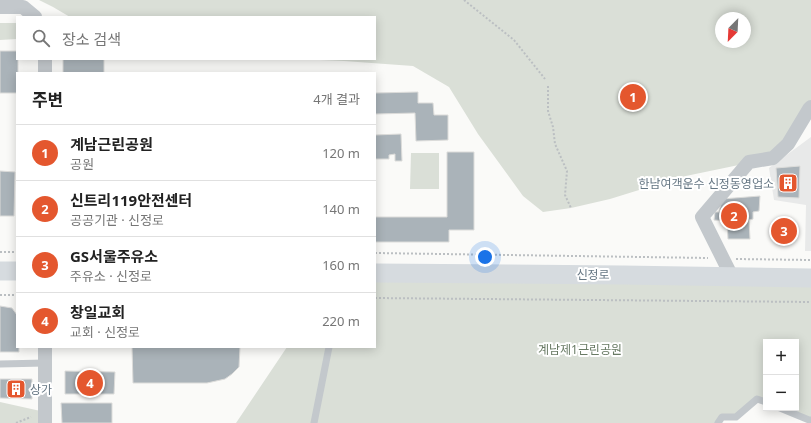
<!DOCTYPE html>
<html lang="ko">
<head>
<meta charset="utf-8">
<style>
  :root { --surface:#fff; --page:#f2f2f2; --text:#222; --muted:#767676; --line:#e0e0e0; --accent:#e4572e }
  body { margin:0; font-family:"Noto Sans","Noto Sans KR",sans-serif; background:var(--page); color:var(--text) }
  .controls { position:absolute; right:12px; bottom:12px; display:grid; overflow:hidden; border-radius:0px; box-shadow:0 2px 10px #0003 }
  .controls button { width:36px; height:36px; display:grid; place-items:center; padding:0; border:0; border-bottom:1px solid var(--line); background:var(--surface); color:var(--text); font:20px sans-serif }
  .compass { position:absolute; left:715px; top:12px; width:36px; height:36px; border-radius:50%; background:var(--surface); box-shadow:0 2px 10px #0003; rotate:204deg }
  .you { position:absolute; left:485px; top:257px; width:14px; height:14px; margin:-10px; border:3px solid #fff; border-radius:50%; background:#1a73e8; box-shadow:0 0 0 6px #1a73e833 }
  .badge { display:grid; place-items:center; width:26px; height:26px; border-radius:50%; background:var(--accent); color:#fff; font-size:13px; font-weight:700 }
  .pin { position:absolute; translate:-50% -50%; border:2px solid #fff; box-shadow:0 1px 4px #0006 }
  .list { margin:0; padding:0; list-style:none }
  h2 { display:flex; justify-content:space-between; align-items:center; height:52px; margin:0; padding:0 16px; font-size:17px }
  h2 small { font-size:13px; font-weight:400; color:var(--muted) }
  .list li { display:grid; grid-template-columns:26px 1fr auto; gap:12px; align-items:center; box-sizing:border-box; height:56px; padding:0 16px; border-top:1px solid var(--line) }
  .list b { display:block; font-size:15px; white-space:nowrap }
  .list p { margin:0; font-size:13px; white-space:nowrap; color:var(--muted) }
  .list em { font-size:13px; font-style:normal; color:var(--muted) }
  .icon { flex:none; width:22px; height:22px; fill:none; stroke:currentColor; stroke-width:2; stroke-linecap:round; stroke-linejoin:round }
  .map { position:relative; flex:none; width:811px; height:423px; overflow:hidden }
  .search { position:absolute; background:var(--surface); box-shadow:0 2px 10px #0003; left:16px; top:16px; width:360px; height:44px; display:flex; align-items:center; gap:10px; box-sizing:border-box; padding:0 14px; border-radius:0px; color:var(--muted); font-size:15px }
  .panel { position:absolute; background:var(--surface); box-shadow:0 2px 10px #0003; left:16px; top:72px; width:360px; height:276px; border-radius:0px }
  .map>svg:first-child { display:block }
  .built { fill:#e8e9e9 }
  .green { fill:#dadfd7; fill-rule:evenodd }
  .building { fill:#aab3b9; stroke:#dcdcda }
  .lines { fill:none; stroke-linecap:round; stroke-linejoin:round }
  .path { stroke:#bbbfc2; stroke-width:2; stroke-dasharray:2 2; stroke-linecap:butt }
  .lane { stroke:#c3c8cc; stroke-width:7 }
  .street { stroke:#c3c8cc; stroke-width:14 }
  .secondary { stroke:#d6dbdf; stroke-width:19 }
  .labels { text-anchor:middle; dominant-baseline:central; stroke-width:4; stroke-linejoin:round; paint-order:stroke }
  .poi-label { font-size:12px; fill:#657683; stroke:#fff; text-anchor:end }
  .street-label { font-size:12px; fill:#657683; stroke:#fff }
  .park-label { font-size:12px; fill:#687a64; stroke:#fff }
</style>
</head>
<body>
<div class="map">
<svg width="811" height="423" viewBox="0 0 811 423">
  <rect width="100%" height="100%" fill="#fafaf8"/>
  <path class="built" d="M811,137v114h-6l1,-46 -32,-5 -5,-32z"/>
  <g class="green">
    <path d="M39,0h772v107l-38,51 -92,19 -71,22 -39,9 -28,4 -20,-16 -45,-62 -29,-47 -36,-21 -69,-5 -49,-2h80v-42h-305l-17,-10zM721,18h24v24h-24z"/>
    <path d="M0,23h17v16l-17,1z"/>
    <path d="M411,153h28v36h-29z"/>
    <path d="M375,273l436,5v142l-31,-12h16v-66h-30v60l-9,-3 -21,18h-14l-4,6h-482l51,-76h88z"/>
    <path d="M0,402l45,10v11h-45z"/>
  </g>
  <g class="building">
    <path d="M0,51h17v8h1v14h-1v20h-17z"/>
    <rect x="63" y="59" width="41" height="14"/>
    <path d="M418,92v11h15l1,12h14v25l-32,1 -1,-28 -40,1v-21z"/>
    <path d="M401,134l1,27h-7v-7l-6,1v4h-14v-24z"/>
    <path d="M447,152h27v78h-25v12h-74v-25h72z"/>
    <path d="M800,166l-1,32 -21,-1 -2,-29z"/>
    <path d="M0,171l15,1 -1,44h-14z"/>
    <path d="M760,196l-1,15 -6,1v7l-4,1 1,19h-22l-1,-18 -13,-1 1,-8h4l3,-13z"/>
    <path d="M0,306l12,2 5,7v32h2v5h-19z"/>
    <path d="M132,347h108l-1,20 -7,7 -7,5 -18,4h-74z"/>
    <path d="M65,371l50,1 -1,22h-49z"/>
    <path d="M0,379h32v20l-32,-1z"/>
    <path d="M61,403h51v20h-50z"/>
  </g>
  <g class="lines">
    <g class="path">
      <path d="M464,0l50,40 31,39"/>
      <path d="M548,86v25l5,16 2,17 12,27 -2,24 6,13"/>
      <path d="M0,252h17"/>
      <path d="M375,253l333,5"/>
      <path d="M736,259l75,1"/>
      <path d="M0,295h17"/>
      <path d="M375,298l436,4"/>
      <path d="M16,423l15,-6"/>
    </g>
    <g class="lane">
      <path d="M0,364l45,-1"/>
      <path d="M780,408l29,12h2"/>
      <path d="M314,423l15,-76"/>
      <path d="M718,423l4,-6h14l21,-18 9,3"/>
    </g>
    <g class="street">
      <path d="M0,7h23l12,10"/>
      <path d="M45,59v14"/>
      <path d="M732,277l-30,-60 47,-55 24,-4 15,-14 21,-35 2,-2"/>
      <path d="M45,423v-76"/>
    </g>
    <g class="secondary">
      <path d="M0,271h17"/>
      <path d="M375,273l248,2 188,3"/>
    </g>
  </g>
  <defs>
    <symbol id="building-square" viewBox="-11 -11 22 22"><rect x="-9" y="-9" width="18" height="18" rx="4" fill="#e4572e" stroke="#fff"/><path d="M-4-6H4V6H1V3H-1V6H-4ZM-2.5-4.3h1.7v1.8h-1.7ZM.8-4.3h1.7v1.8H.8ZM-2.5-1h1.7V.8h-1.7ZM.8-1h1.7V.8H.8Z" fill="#fff"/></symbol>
  </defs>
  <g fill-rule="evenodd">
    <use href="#building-square" x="777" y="172" width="22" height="22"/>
    <use href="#building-square" x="5" y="378" width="22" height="22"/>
  </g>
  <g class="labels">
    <g class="poi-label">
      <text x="774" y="183">한남여객운수 신정동영업소</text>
      <text x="30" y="389" text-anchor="start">상가</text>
    </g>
    <g class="street-label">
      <text x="593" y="274">신정로</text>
    </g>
    <g class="park-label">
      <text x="580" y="349">계남제1근린공원</text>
    </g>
  </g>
</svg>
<div class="controls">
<button>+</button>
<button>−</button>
</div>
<svg class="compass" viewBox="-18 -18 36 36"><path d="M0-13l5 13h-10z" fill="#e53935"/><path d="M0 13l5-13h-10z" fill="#767676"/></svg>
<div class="you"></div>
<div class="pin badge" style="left:633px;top:97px">1</div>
<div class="pin badge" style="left:734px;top:216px">2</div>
<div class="pin badge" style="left:784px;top:231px">3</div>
<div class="pin badge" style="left:90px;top:383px">4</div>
<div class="search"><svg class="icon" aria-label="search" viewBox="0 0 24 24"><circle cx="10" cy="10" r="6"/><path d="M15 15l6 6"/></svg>장소 검색</div>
<section class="panel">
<h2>주변<small>4개 결과</small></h2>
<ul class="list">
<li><span class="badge">1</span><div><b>계남근린공원</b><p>공원</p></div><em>120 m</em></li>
<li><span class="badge">2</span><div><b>신트리119안전센터</b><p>공공기관 · 신정로</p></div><em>140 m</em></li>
<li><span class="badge">3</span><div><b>GS서울주유소</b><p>주유소 · 신정로</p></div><em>160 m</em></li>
<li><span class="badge">4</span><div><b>창일교회</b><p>교회 · 신정로</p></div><em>220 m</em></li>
</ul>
</section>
</div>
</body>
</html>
